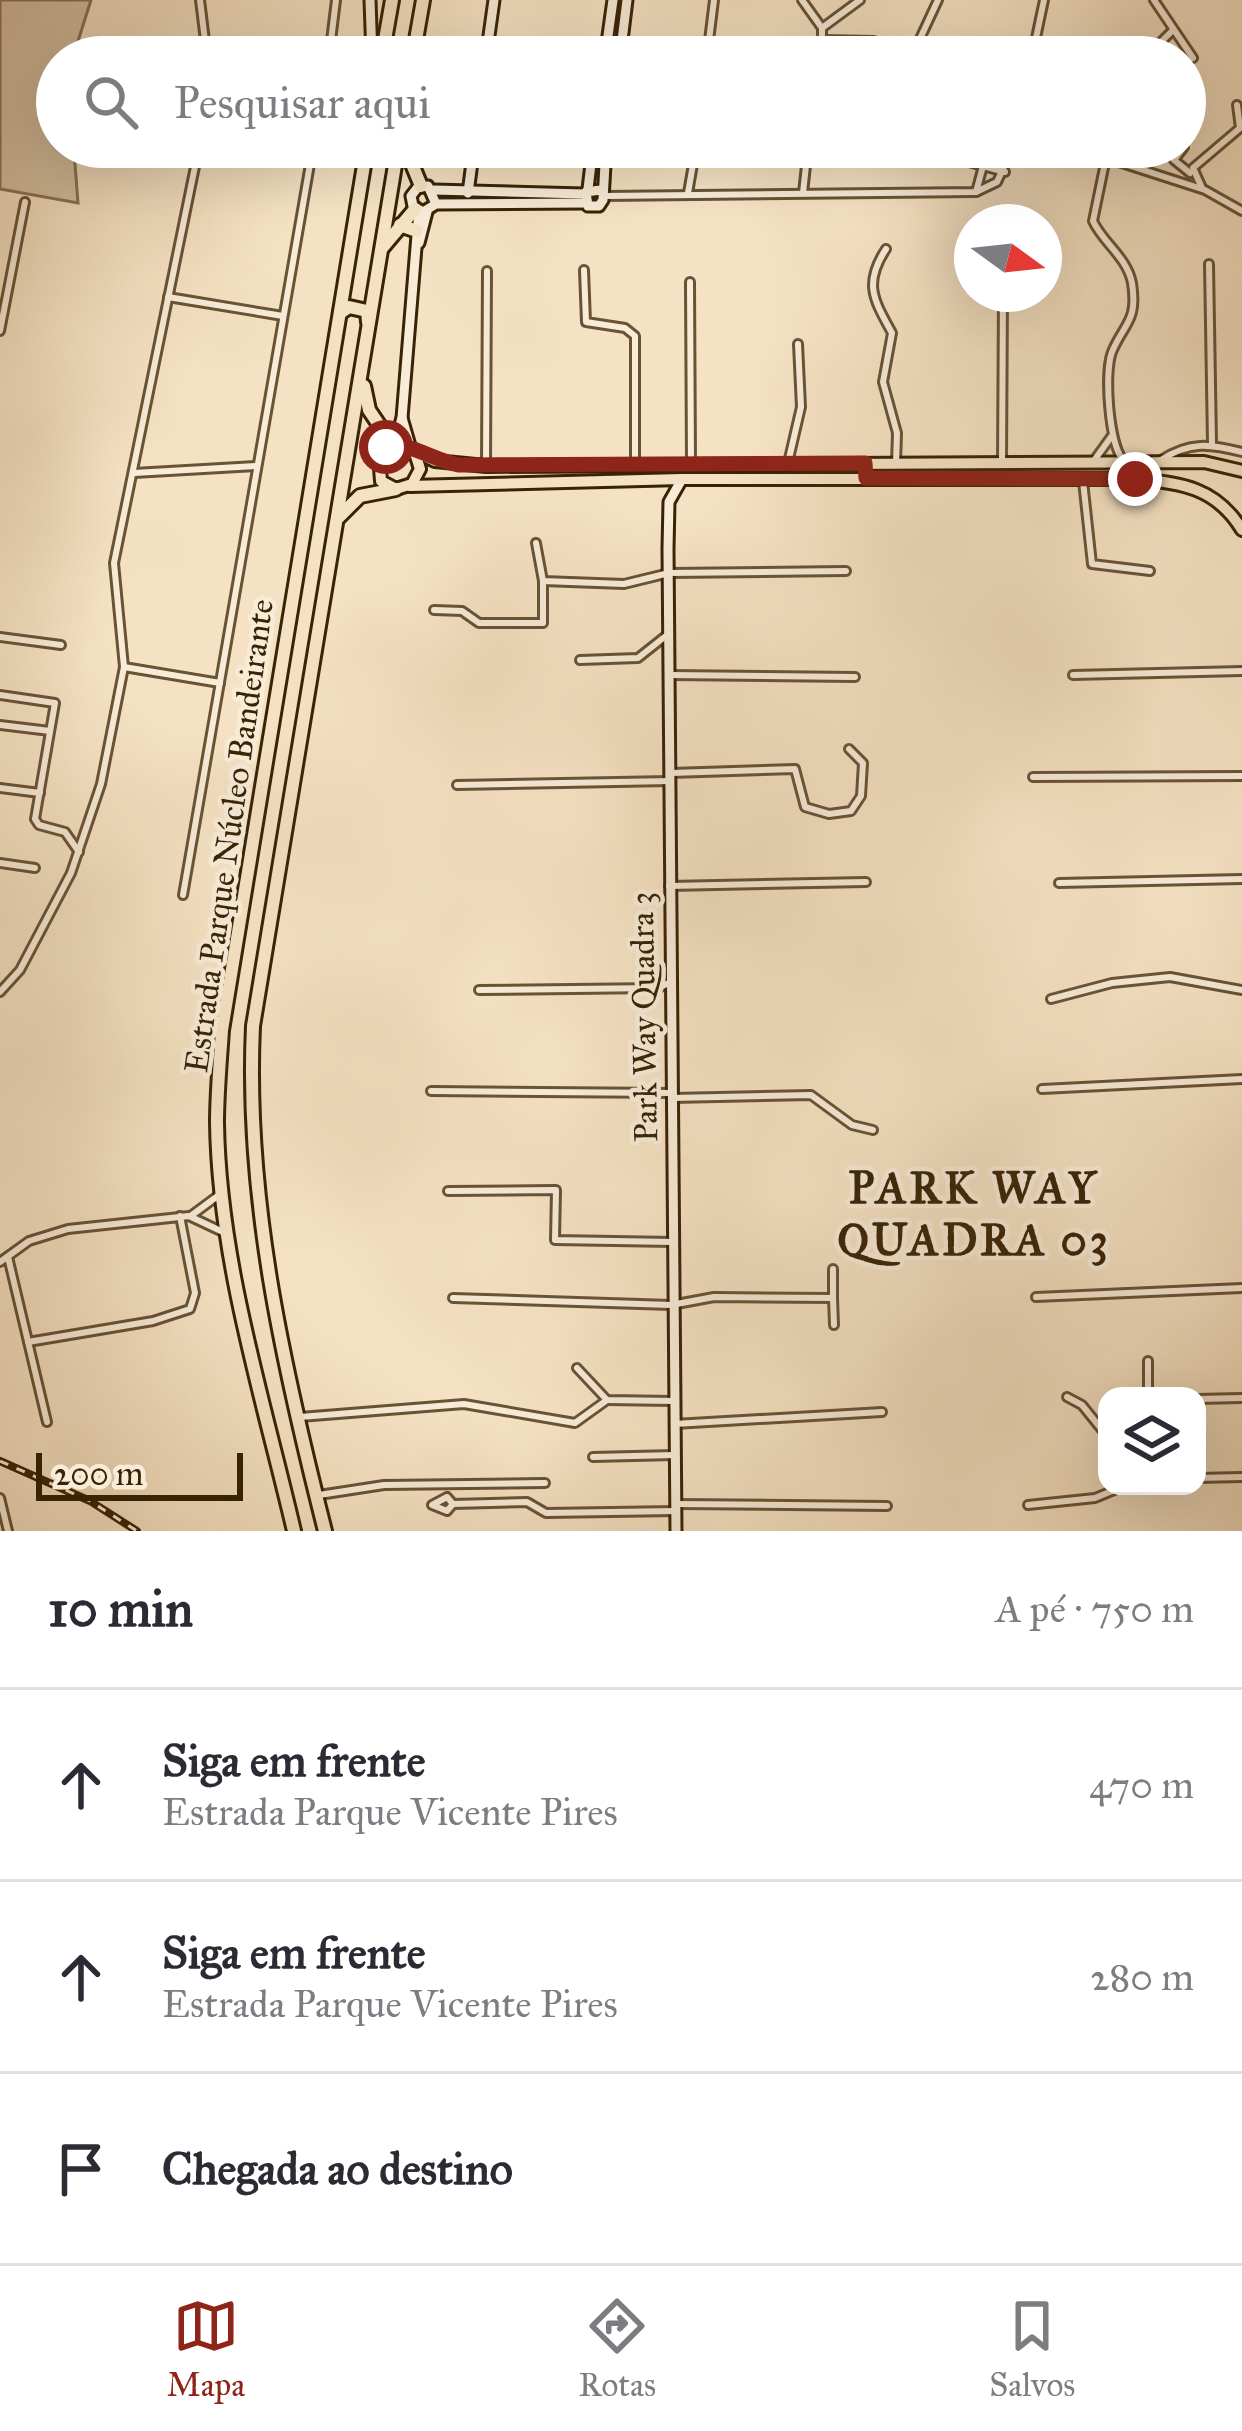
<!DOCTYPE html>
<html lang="pt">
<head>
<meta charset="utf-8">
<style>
  :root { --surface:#fff; --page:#f2f2f3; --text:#2b2b33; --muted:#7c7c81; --line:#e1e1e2; --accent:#8f2418 }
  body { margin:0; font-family:"IM FELL Great Primer",serif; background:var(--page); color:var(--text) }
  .controls { position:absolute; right:36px; bottom:36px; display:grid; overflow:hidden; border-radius:24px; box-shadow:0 12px 48px #0002 }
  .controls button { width:108px; height:108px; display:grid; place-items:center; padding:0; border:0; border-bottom:3px solid var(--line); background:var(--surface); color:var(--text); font:60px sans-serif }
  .compass { position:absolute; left:954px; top:204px; width:108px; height:108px; border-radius:50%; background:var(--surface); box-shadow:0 12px 48px #0002; rotate:105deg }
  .scale { position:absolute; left:36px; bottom:30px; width:207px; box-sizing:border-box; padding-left:12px; border:6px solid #392305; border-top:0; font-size:33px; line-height:42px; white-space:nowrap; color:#392305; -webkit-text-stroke:9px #f8ecd9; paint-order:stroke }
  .stop { position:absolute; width:36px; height:36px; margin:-27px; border:9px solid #8f2418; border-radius:50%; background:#fff }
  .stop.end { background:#8f2418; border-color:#fff; box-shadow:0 3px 12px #0008 }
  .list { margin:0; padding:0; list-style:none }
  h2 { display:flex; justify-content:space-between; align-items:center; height:156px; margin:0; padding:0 48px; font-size:51px }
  h2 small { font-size:39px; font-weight:400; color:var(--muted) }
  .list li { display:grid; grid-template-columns:78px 1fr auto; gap:36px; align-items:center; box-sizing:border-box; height:192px; padding:0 48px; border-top:3px solid var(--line) }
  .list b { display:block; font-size:45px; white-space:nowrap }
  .list p { margin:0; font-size:39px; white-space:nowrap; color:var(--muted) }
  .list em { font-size:39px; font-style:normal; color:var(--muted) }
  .icon { flex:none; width:66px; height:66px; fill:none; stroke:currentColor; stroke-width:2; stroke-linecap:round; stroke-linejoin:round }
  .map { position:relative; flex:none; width:1242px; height:1531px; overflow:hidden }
  .search { position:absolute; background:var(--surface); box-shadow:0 12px 48px #0002; left:36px; right:36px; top:36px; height:132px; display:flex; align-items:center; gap:30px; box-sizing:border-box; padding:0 42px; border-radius:66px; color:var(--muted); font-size:45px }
  .sheet { height:732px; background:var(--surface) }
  nav { display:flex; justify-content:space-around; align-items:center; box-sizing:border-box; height:168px; border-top:3px solid var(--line); background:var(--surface); font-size:33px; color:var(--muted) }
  nav a { display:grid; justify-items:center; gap:6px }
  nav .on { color:var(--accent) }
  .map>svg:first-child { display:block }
  .green { fill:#d5c2a4; stroke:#877254; stroke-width:3 }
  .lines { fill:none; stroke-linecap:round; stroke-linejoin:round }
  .street-casing { stroke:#685335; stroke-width:12 }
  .secondary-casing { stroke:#392305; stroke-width:15 }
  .primary-casing { stroke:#392305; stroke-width:16 }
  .highway-casing { stroke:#392305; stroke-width:18 }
  .street { stroke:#f8ecd9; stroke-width:6 }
  .secondary { stroke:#f8ecd9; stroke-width:9 }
  .primary { stroke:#f5e2c4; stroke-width:10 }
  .highway { stroke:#f5e2c4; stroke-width:12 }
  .rail-casing { stroke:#392305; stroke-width:8 }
  .rail { stroke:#f8ecd9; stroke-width:3; stroke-dasharray:9; stroke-linecap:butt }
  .route { stroke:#8f2418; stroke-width:15 }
  .labels { text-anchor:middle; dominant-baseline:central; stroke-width:9; stroke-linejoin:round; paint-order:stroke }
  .street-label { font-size:33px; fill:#392305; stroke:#f8ecd9 }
  .district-label { font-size:45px; font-weight:bold; letter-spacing:3px; fill:#392305; stroke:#f8ecd9 }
</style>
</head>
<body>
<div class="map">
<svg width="1242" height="1531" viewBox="0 0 1242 1531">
  <rect width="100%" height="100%" fill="#f5e2c4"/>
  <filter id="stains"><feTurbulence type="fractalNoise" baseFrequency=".00167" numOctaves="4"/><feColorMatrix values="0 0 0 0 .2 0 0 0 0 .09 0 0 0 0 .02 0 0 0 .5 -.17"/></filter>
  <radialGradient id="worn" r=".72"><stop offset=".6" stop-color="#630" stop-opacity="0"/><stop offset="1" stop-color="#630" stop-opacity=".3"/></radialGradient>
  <path class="green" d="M0,0h91l-18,57h-16v90h27l-10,4 4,52 -78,-14z"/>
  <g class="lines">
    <defs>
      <g id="street">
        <path d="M200,0l7,57"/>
        <path d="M802,0l20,28v29"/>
        <path d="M1154,0l39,58"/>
        <path d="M822,28l38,-28"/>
        <path d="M824,40l50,1 41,16"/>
        <path d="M912,56l26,-56"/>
        <path d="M329,57l7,-57"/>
        <path d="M707,57l7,-57"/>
        <path d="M1032,57l12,-57"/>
        <path d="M1146,57l27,-27"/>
        <path d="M914,147l91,25"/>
        <path d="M1109,147l-3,11 99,32 37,21"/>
        <path d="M1184,147l-10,13 16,13"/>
        <path d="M1106,158l-13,63c10,22 34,36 39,62 6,39 -8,40 -20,69 -8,21 -3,91 11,108"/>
        <path d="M1202,188l-9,-20 47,-40 -3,-23"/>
        <path d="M976,192l7,-26"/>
        <path d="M688,193l8,-46"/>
        <path d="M803,193l5,-46"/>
        <path d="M604,196l372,-4 21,-10 16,-35"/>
        <path d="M1044,230v29"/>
        <path d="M886,249c-23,35 -12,51 6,84l-9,49 14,51 -1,31"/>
        <path d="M1209,264l3,180"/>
        <path d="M584,270l2,52 39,6 10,8v129"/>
        <path d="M690,282l1,181"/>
        <path d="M168,297l115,19"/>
        <path d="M0,331l25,-129"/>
        <path d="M1161,460c29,-19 49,-16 81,-8"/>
        <path d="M1002,462l1,-168"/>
        <path d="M1093,462l18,-25"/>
        <path d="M788,463l13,-56 -3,-63"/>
        <path d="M486,466l1,-195"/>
        <path d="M134,473l122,-7"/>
        <path d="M1083,481l9,83 58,7"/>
        <path d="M536,543l7,38 81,3 45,-11 177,-2"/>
        <path d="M434,610l28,1 17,12h64v-42"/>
        <path d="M0,637l61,8"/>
        <path d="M580,660l58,-2 29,-23"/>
        <path d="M124,667l96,16"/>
        <path d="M669,675l186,2"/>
        <path d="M1073,675l169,-4"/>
        <path d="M0,695l55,8 -20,116 4,6 26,7 14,20"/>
        <path d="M0,725l50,6"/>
        <path d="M671,773l124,-4 10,38 24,7 22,-3 10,-15 2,-33 -14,-14"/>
        <path d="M1033,777l209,-1"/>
        <path d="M457,785l214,-4"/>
        <path d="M0,788l40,5"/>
        <path d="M0,863l35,5"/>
        <path d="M1059,883l183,-4"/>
        <path d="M669,886l197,-4"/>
        <path d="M183,895l130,-748"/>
        <path d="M479,990l179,-2 13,-6"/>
        <path d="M0,992l20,-22 51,-97 30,-89 23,-117 -10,-104 85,-416"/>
        <path d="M1051,999l61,-16 58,-6 72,13"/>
        <path d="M1042,1089l200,-10"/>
        <path d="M431,1091l241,2"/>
        <path d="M672,1098l139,-3 41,30 21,5"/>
        <path d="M448,1191l108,-1 -1,50 118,2"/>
        <path d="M192,1215l27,-20"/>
        <path d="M8,1257l39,165"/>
        <path d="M0,1262l29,-21 39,-12 121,-13 34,16"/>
        <path d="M833,1269v29"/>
        <path d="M1036,1297l206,-9"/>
        <path d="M453,1298l218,7 43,-8 119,1 1,27"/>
        <path d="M28,1342l125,-21 37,-12 5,-16 -15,-77"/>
        <path d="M577,1368l30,32 67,1"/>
        <path d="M1148,1396v-35"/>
        <path d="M1067,1397l15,8 25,31"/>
        <path d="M1197,1399l45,-1"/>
        <path d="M300,1417l164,-13 111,19 32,-23"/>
        <path d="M674,1424l208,-12"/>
        <path d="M593,1457l82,-2"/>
        <path d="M1197,1478l45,-1"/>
        <path d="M319,1495l65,-10 161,-2"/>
        <path d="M0,1498l8,33"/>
        <path d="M453,1504l-6,7 -15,-6 15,-8 6,7 74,-2 19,11 130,-2"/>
        <path d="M676,1504l211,2"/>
        <path d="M1028,1505l67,-7 29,-12"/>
      </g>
      <g id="secondary">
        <path d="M370,0l2,57"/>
        <path d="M486,57l8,-57"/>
        <path d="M605,57l8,-57"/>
        <path d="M620,57l7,-57"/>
        <path d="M588,189l5,-42"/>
        <path d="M434,190l150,4"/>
        <path d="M600,190l-14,2 2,14h11l4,-6 3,-53"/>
        <path d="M468,193l6,-46"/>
        <path d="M436,204l-8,-18 -10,1 -7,9 2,10 10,6 13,-8 149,-1"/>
        <path d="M419,243l8,-31"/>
        <path d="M402,418l9,31"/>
        <path d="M394,444l8,-26 17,-207"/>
        <path d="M676,1531l-8,-982 1,-47 13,-23"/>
      </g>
      <g id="primary">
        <path d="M415,453l5,16 -8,15 -16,5 -15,-8 -2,-26 19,-12 37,18 51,5 718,-4 38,9"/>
        <path d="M410,486l272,-7h453c45,3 82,9 107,51"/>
      </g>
      <g id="highway">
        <path d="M382,57l10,-57"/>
        <path d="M413,57l10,-57"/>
        <path d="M405,147l16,39"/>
        <path d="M400,225l17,6"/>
        <path d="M383,247l32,-38"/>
        <path d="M340,313l9,-6 18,4 1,11"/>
        <path d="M364,386l5,24 23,34"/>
        <path d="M339,517l21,-21 36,-7"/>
        <path d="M294,1531c-31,-133 -75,-271 -77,-408 0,-31 3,-62 5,-93l145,-883"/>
        <path d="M325,1531c-42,-166 -80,-334 -72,-505l145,-879"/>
      </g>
    </defs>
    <use href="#street" class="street-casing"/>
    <use href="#secondary" class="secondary-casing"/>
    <use href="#primary" class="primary-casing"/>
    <use href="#highway" class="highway-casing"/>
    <use href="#street" class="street"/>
    <use href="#secondary" class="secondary"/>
    <use href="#primary" class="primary"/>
    <use href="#highway" class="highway"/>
    <defs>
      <path id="rail" d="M0,1461l90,40 47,30"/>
    </defs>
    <use href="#rail" class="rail-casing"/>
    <use href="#rail" class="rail"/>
  </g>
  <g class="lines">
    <path class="route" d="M386,447c21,-7 48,14 73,18l406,-2 1,15 269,1"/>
  </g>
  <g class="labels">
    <g class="street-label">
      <text transform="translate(229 836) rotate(-82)">Estrada Parque Núcleo Bandeirante</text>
      <text transform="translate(644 1017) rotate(-91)">Park Way Quadra 3</text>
    </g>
    <g class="district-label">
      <text x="974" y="1187">PARK WAY<tspan x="974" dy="52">QUADRA 03</tspan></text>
    </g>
  </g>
  <rect width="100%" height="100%" filter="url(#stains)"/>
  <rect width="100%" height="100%" fill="url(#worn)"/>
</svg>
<div class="controls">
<button><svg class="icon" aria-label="layers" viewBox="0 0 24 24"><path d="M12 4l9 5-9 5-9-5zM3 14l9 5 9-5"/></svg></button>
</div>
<svg class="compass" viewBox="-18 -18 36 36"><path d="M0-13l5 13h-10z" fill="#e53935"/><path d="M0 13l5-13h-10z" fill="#7c7c81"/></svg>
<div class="scale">200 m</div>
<div class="stop" style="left:386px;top:447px"></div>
<div class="stop end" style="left:1135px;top:479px"></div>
<div class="search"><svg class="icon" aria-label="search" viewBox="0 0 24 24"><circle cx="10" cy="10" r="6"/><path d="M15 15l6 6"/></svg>Pesquisar aqui</div>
</div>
<section class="sheet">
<h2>10 min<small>A pé · 750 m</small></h2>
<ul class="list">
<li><svg class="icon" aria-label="ahead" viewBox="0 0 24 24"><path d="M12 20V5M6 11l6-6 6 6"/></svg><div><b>Siga em frente</b><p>Estrada Parque Vicente Pires</p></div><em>470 m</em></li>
<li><svg class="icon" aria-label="ahead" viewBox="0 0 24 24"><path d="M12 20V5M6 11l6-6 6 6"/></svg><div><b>Siga em frente</b><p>Estrada Parque Vicente Pires</p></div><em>280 m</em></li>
<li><svg class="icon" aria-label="arrive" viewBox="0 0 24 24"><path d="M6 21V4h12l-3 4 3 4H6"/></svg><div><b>Chegada ao destino</b></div></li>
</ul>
</section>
<nav>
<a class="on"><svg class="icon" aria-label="map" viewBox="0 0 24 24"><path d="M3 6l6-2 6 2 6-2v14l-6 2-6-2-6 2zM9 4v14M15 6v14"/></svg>Mapa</a>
<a><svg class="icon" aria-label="directions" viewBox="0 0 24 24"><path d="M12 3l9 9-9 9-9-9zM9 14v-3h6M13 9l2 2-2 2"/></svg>Rotas</a>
<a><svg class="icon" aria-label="saved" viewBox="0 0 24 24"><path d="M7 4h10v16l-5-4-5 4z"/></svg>Salvos</a>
</nav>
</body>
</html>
